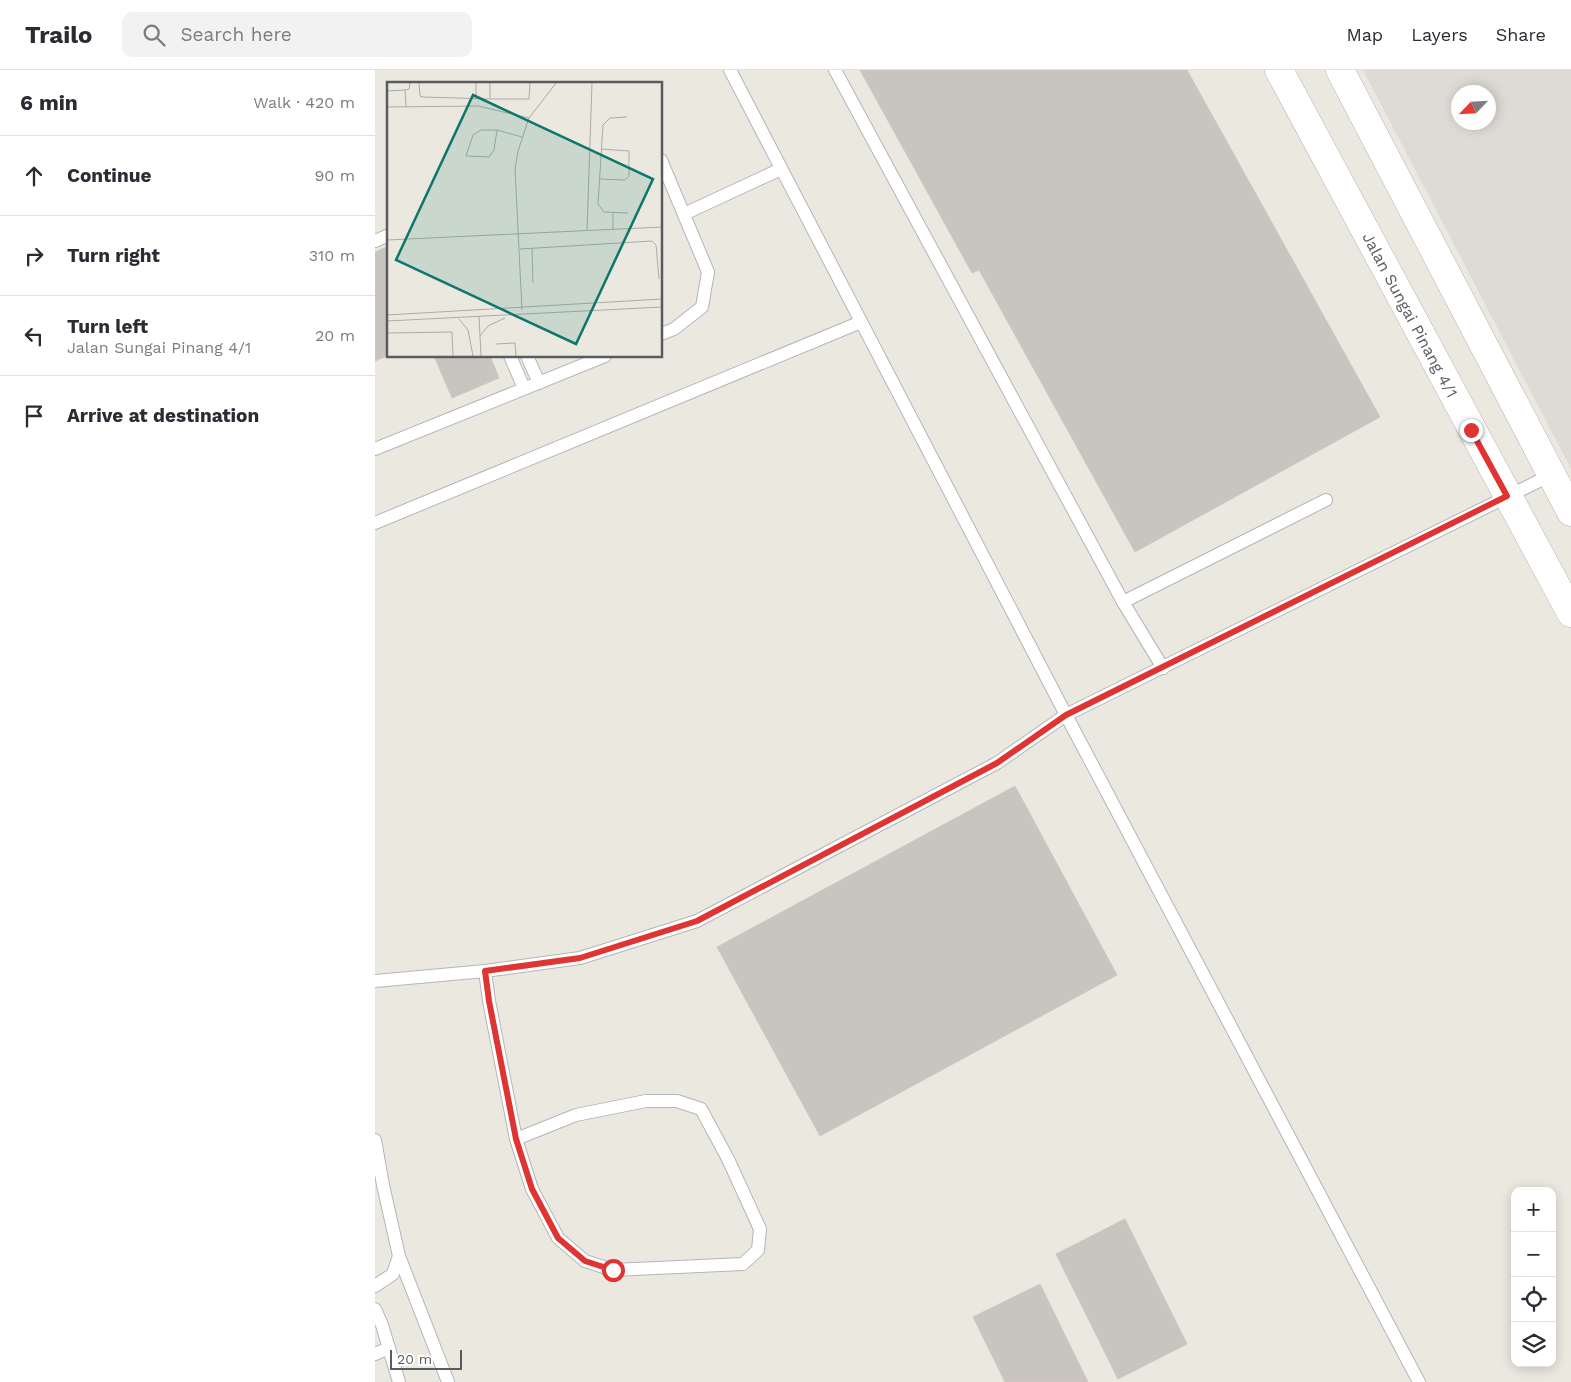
<!DOCTYPE html>
<html lang="en">
<head>
<meta charset="utf-8">
<style>
  :root { --surface:#fff; --page:#f2f2f3; --text:#2b2b33; --muted:#7c7c81; --line:#e1e1e2 }
  body { margin:0; font-family:"Work Sans",sans-serif; background:var(--page); color:var(--text) }
  .controls { position:absolute; right:15px; bottom:15px; display:grid; overflow:hidden; border-radius:10px; box-shadow:0 2px 12px #0003 }
  .controls button { width:45px; height:45px; display:grid; place-items:center; padding:0; border:0; border-bottom:1px solid var(--line); background:var(--surface); color:var(--text); font:25px sans-serif }
  .compass { position:absolute; left:1076px; top:15px; width:45px; height:45px; border-radius:50%; background:var(--surface); box-shadow:0 2px 12px #0003; rotate:245deg }
  .scale { position:absolute; left:15px; bottom:12px; width:72px; box-sizing:border-box; padding-left:5px; border:2px solid #585c60; border-top:0; font-size:14px; line-height:18px; white-space:nowrap; color:#585c60; -webkit-text-stroke:4px #fff; paint-order:stroke }
  .stop { position:absolute; width:15px; height:15px; margin:-11px; border:4px solid #df3432; border-radius:50%; background:#fff }
  .stop.end { background:#df3432; border-color:#fff; box-shadow:0 1px 5px #0008 }
  .list { margin:0; padding:0; list-style:none }
  h2 { display:flex; justify-content:space-between; align-items:center; height:65px; margin:0; padding:0 20px; font-size:21px }
  h2 small { font-size:16px; font-weight:400; color:var(--muted) }
  .list li { display:grid; grid-template-columns:32px 1fr auto; gap:15px; align-items:center; box-sizing:border-box; height:80px; padding:0 20px; border-top:1px solid var(--line) }
  .list b { display:block; font-size:19px; white-space:nowrap }
  .list p { margin:0; font-size:16px; white-space:nowrap; color:var(--muted) }
  .list em { font-size:16px; font-style:normal; color:var(--muted) }
  .icon { flex:none; width:28px; height:28px; fill:none; stroke:currentColor; stroke-width:2; stroke-linecap:round; stroke-linejoin:round }
  .map { position:relative; flex:none; width:1196px; height:1312px; overflow:hidden }
  header { display:flex; align-items:center; gap:30px; box-sizing:border-box; height:70px; padding:0 25px; background:var(--surface); border-bottom:1px solid var(--line) }
  header strong { font-size:24px }
  nav { display:flex; gap:28px; margin-inline-start:auto; font-size:18px }
  .search { width:350px; height:45px; background:var(--page); display:flex; align-items:center; gap:12px; box-sizing:border-box; padding:0 18px; border-radius:10px; color:var(--muted); font-size:19px }
  main { display:flex }
  aside { flex:1; background:var(--surface) }
  .map>svg:first-child { display:block }
  .industrial { fill:#dedbd7; fill-rule:evenodd }
  .building { fill:#c8c4bf; stroke:#cfc9be }
  .lines { fill:none; stroke-linecap:round; stroke-linejoin:round }
  .service-casing { stroke:#b2b6ba; stroke-width:14 }
  .tertiary-casing { stroke:#b2b6ba; stroke-width:29 }
  .service { stroke:#fff; stroke-width:12 }
  .tertiary { stroke:#fff; stroke-width:28 }
  .route { stroke:#df3432; stroke-width:6 }
  .labels { text-anchor:middle; dominant-baseline:central; stroke-width:5; stroke-linejoin:round; paint-order:stroke }
  .street-label { font-size:16px; fill:#585c60; stroke:#fff }
  .inset-road { fill:none; stroke:#acaca8; stroke-width:1 }
  .view { fill:#0f766e; fill-opacity:0.15; stroke:#0f766e; stroke-width:2.5 }
  .inset-edge { fill:none; stroke:#585c60; stroke-width:2.5 }
</style>
</head>
<body>
<header>
<strong>Trailo</strong>
<div class="search"><svg class="icon" aria-label="search" viewBox="0 0 24 24"><circle cx="10" cy="10" r="6"/><path d="M15 15l6 6"/></svg>Search here</div>
<nav><a>Map</a><a>Layers</a><a>Share</a></nav>
</header>
<main>
<aside>
<h2>6 min<small>Walk · 420 m</small></h2>
<ul class="list">
<li><svg class="icon" aria-label="ahead" viewBox="0 0 24 24"><path d="M12 20V5M6 11l6-6 6 6"/></svg><div><b>Continue</b></div><em>90 m</em></li>
<li><svg class="icon" aria-label="right" viewBox="0 0 24 24"><path d="M7 20v-9h11M14 6l5 5-5 5"/></svg><div><b>Turn right</b></div><em>310 m</em></li>
<li><svg class="icon" aria-label="left" viewBox="0 0 24 24"><path d="M17 20v-9H6M10 6l-5 5 5 5"/></svg><div><b>Turn left</b><p>Jalan Sungai Pinang 4/1</p></div><em>20 m</em></li>
<li><svg class="icon" aria-label="arrive" viewBox="0 0 24 24"><path d="M6 21V4h12l-3 4 3 4H6"/></svg><div><b>Arrive at destination</b></div></li>
</ul>
</aside>
<div class="map">
<svg width="1196" height="1312" viewBox="0 0 1196 1312">
  <rect width="100%" height="100%" fill="#ebe8df"/>
  <path class="industrial" d="M988,0h208v399zM1084,22h30v30h-30z"/>
  <g class="building">
    <path d="M485,0h327l193,347 -245,135 -156,-282 -7,3z"/>
    <path d="M14,176v109l-14,6v-109z"/>
    <path d="M59,286h56l9,22 -47,20z"/>
    <path d="M640,716l102,189 -297,161 -103,-189z"/>
    <path d="M750,1149l62,125 -69,35 -62,-125z"/>
    <path d="M665,1214l48,98h-83l-32,-65z"/>
  </g>
  <g class="lines">
    <defs>
      <g id="service">
        <path d="M355,0l336,645 353,667"/>
        <path d="M460,0l288,532 40,66"/>
        <path d="M286,90l47,112 -6,35 -28,22 -13,5"/>
        <path d="M309,144l97,-45"/>
        <path d="M0,171l14,-6"/>
        <path d="M135,286l14,32"/>
        <path d="M152,286l12,27"/>
        <path d="M0,379l230,-93"/>
        <path d="M0,453l486,-201"/>
        <path d="M748,532l203,-102"/>
        <path d="M110,901l4,30 27,138 16,50 26,49 27,23 28,9 130,-6 15,-14 2,-21 -32,-70 -27,-50 -24,-8h-31l-70,14 -60,24"/>
        <path d="M0,911l110,-10 95,-13 117,-37 300,-158 69,-48 485,-240"/>
        <path d="M0,1070l8,45 16,71 49,126"/>
        <path d="M0,1216l18,-12 6,-18"/>
        <path d="M0,1239l7,16 17,57"/>
        <path d="M0,1284l14,-6"/>
      </g>
      <g id="tertiary">
        <path d="M904,0l292,543"/>
        <path d="M965,0l231,442"/>
      </g>
    </defs>
    <use href="#service" class="service-casing"/>
    <use href="#tertiary" class="tertiary-casing"/>
    <use href="#service" class="service"/>
    <use href="#tertiary" class="tertiary"/>
  </g>
  <g class="lines">
    <path class="route" d="M238,1200l-28,-9 -27,-23 -26,-49 -16,-50 -27,-138 -4,-30 95,-13 117,-37 300,-158 69,-48 441,-219 -36,-66"/>
  </g>
  <g class="labels">
    <g class="street-label">
      <text transform="translate(1035 245) rotate(62)">Jalan Sungai Pinang 4/1</text>
    </g>
  </g>
  <g transform="translate(12 12)">
    <rect width="275" height="275" fill="#ebe8df"/>
    <path class="inset-road" d="M32,1l1,13 3,1 67,2M89,1v16M103,1v16h39l1,-16M0,9l18,-1M0,25l91,-1 51,12M19,25l-1,-17 4,-1 1,-6M240,35l-17,1 -7,7 -5,79 6,8 24,1M110,48l-3,20 -5,7 -23,-1 7,-21 8,-5h16l25,7M213,97l25,1 4,-4v-25l-28,-2M226,131v16M200,148l5,-147M0,158l275,-13M145,166l1,35M133,167l132,-8 4,4 3,34M135,228l-7,-141 3,-18 11,-33 27,-35M0,233l275,-16M92,234l2,40M72,237l9,11 5,26M0,239l275,-14M0,251l65,-1 1,24M93,254l8,-10 17,-8M109,262l19,-1 1,13"/>
    <path class="view" d="M86,13l180,84 -77,165 -180,-84z"/>
    <rect width="275" height="275" class="inset-edge"/>
  </g>
</svg>
<div class="controls">
<button>+</button>
<button>−</button>
<button><svg class="icon" aria-label="locate" viewBox="0 0 24 24"><circle cx="12" cy="12" r="6"/><path d="M12 2v4M12 18v4M2 12h4M18 12h4"/></svg></button>
<button><svg class="icon" aria-label="layers" viewBox="0 0 24 24"><path d="M12 4l9 5-9 5-9-5zM3 14l9 5 9-5"/></svg></button>
</div>
<svg class="compass" viewBox="-18 -18 36 36"><path d="M0-13l5 13h-10z" fill="#e53935"/><path d="M0 13l5-13h-10z" fill="#7c7c81"/></svg>
<div class="scale">20 m</div>
<div class="stop" style="left:238px;top:1200px"></div>
<div class="stop end" style="left:1096px;top:360px"></div>
</div>
</main>
</body>
</html>
